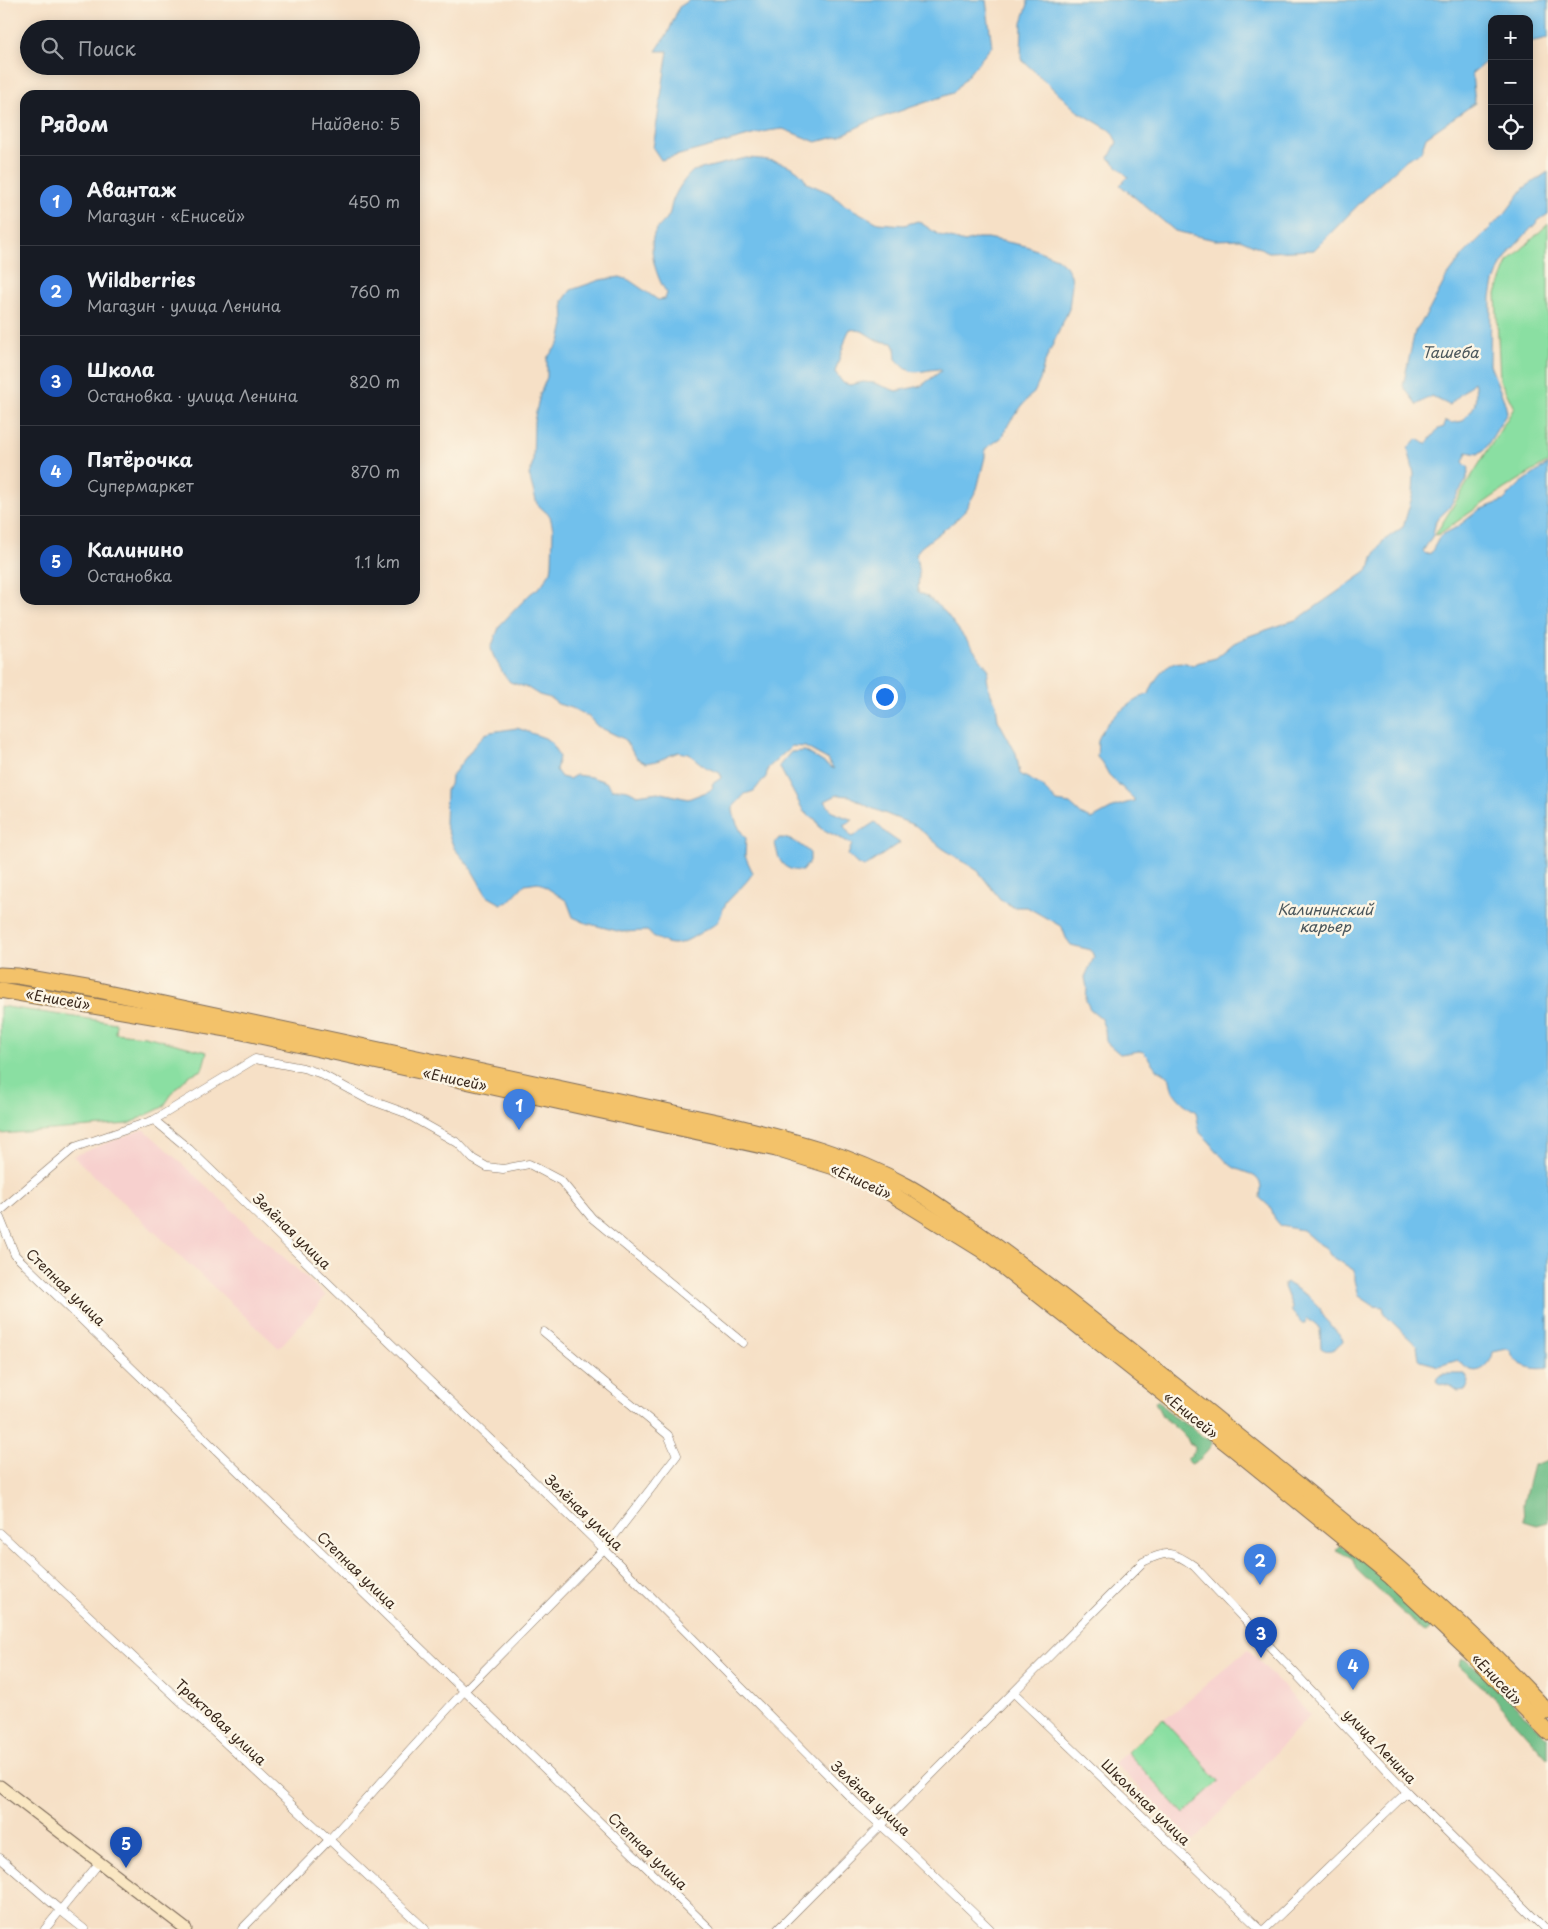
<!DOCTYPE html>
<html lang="ru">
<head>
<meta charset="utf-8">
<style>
  :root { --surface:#171b24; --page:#20242c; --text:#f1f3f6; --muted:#9ea1a6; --line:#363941; --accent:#2563eb }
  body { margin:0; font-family:"Playpen Sans",sans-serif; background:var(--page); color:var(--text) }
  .controls { position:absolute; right:15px; top:15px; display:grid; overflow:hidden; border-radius:10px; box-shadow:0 2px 12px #0003 }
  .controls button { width:45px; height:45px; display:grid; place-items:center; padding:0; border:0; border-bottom:1px solid var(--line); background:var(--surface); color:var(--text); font:25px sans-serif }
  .you { position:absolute; left:884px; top:696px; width:18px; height:18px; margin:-12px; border:4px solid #fff; border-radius:50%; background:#1a73e8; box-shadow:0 0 0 8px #1a73e833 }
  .badge { display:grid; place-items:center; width:32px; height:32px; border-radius:50%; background:var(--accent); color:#fff; font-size:16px; font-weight:700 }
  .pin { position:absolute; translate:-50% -41px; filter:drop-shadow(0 1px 2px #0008) }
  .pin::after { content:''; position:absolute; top:26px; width:18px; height:15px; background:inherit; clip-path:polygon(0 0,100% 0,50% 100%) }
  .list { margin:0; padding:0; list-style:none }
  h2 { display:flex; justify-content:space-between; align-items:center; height:65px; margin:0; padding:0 20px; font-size:21px }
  h2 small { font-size:16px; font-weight:400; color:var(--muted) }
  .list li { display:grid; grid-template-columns:32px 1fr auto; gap:15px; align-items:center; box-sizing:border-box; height:90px; padding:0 20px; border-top:1px solid var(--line) }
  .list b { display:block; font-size:19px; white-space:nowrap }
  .list p { margin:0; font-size:16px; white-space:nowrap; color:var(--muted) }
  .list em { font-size:16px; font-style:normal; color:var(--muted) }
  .icon { flex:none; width:28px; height:28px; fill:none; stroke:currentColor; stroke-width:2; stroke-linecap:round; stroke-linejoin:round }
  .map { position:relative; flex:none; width:1548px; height:1929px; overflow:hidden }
  .search { position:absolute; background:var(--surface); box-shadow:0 2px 12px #0003; left:20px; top:20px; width:400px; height:55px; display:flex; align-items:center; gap:12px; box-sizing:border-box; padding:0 18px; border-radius:28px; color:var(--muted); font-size:19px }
  .panel { position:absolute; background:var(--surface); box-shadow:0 2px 12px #0003; left:20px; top:90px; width:400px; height:515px; border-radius:15px }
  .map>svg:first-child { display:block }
  .built { fill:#f7d0ce }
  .green { fill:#8adfa2; stroke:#628460 }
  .forest { fill:#6fbe88; stroke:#557453 }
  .water { fill:#71c0ec; stroke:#567585; fill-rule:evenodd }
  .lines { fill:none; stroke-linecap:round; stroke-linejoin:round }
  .street-casing { stroke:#7c6a59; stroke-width:9 }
  .secondary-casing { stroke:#7c6a59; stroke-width:13 }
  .highway-casing { stroke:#7c6a59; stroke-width:17 }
  .street { stroke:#fff; stroke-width:8 }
  .secondary { stroke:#fae7c3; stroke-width:11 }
  .highway { stroke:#f3c26a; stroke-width:15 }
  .labels { text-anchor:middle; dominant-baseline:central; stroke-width:5; stroke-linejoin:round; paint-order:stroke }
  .street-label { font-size:14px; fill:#3b2a1e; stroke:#fcf5e5 }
  .water-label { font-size:15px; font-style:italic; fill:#4b575c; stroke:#fcf5e5 }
</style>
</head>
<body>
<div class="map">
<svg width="1548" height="1929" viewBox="0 0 1548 1929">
  <rect width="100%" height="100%" fill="#fcf5e5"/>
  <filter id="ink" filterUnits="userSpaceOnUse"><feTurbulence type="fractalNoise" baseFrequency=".02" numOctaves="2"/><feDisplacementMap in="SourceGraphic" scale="10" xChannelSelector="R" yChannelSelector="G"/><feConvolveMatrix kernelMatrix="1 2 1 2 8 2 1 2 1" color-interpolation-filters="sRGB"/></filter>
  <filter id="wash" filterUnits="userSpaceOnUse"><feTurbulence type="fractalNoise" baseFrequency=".0096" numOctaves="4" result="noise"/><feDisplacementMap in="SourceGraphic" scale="20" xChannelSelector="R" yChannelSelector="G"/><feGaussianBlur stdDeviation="1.12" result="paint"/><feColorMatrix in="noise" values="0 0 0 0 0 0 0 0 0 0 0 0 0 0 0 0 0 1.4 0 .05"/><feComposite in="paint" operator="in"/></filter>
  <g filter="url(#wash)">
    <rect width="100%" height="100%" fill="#f6e0c6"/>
    <g class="built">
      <path d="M144,1129l182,167 -47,52 -206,-192z"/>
      <path d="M1248,1649l62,66 -116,126 -80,-78z"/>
    </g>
    <g class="green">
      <path d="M1548,224v238l-44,27 -65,45 -4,1 79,-127 -14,-28 -4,-86 12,-32z"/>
      <path d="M0,1006l116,17 -1,10 30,3 62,16 -5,18 -12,5 -14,13 -13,19 -35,17 -128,10z"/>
      <path d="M1163,1719l56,62 -35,33 -57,-62z"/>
    </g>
    <g class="forest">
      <path d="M1158,1400l14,16 19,11 12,10 8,3 1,4 -12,16 -9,4 -4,-4 8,-10v-4l-6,-3 -2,-5 -25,-22 -7,-14z"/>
      <path d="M1548,1460v62l-11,3 -13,-4 -1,-17 10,-39z"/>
      <path d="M1341,1545l20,14 67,61 4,7 -6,5c-11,-3 -14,-15 -23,-19l-47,-44 -4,-11 -16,-8z"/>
      <path d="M1462,1659l6,1 80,78v21l-62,-69 -27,-24z"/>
    </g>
    <g class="water">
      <path d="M690,0h296l6,46 -39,47 -85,29 -28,14 -24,6 -33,-13 -16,2 -106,29 -8,-12 15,-97h-12l12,-18 11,-26z"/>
      <path d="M1027,0h521v38l-19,4v-23h-37v38l-20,16 3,30 -49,34 -5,15 -14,7 -42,39 -51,52 -45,2 -29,-13 -25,1 -40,-9 -55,-46 8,-8 -19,-19 8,-16 -6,-11 -35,-21 -55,-51 1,-37 6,-18z"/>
      <path d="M746,158c22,1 52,4 61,25l23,10 13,11 35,19 26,2 14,-4 21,14 26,7 12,-4h11l38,8 31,12 9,8 5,9 1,8 -3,26 -25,55 -4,16 -6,13 -5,4 -18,23 -10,18 -16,11v8l-8,32 -13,23 -8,8 -36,28 -4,7 3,18 -1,19 10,5 18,16 43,57 -2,7 2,13 7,14 2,16 18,33 4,21 22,12 15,16 13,2 12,11 10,4 24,-13 18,-5v-2l-25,-24 -6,-11 -6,-7c1,-5 0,-11 1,-16 4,-18 34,-42 51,-47 6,-18 24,-41 43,-28l4,-3 20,-5 18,-15 15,-7 49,-17 68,-47 5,-6 2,-9 10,-16 20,-14 10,-33 1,-20 -6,-26 10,-9 8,5 12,-15 6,-2 1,-6 7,2 11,-2c3,-6 7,-8 10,-13 4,-7 3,-19 1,-26l-25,23 -18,-9 -14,9 -14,-19 12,-55 12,-17 19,-36 18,-24 42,-42 18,-24 24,-16v42l-9,6 -28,30 -10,15 -7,17 -3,15 -1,68 15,38 2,10 -22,36 -7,5 -11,-2 -4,10 6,6 -3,13 -18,28 -12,11 -3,15 -10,16 3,3 5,-1 9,-17 17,-9 22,-17 24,-9 17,-17 28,-20v904c-11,2 -27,0 -34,-10 -3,-4 -2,-7 -7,-9l-14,3c-1,10 -11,22 -22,18 -5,-1 -10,-7 -13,-10l-19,6 -18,-5 -2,-3 -2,-12 -32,-31 -2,-8 -9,-1 -15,-10 -4,-16v-9l-25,-16 -4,-7 -11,-7 -13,-11 -21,-4 -6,-7 -5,-12 -10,-9c0,-4 2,-11 0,-15 -4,-10 -19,-11 -27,-16 -13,-9 -20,-24 -33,-34l-4,-21c-9,-6 -20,-13 -24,-24 -2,-5 -1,-8 -4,-13l-11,-5 -13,-18 -5,-1 -19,3 -14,-12 -1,-13 -5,-12 -10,-8 -4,-8 1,-13 -2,-11 9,-20 -3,-7 -20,-5 -5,-7 -4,-11 -35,-20h-14l-13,-8 -22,-28 -36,-23 -26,-22 -47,-19 -19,-11 -13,-1 -12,6 7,11 21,8 -10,5 9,12 23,-15 12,12 13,9 -36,24 -8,-4 -8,-8 4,-11 -32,-16 -4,-8 -12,-8 -25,-46 12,-14 14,-1 29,18 -7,-10 -22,-12 -13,-1 -24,22 -2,9 -8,9 -4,5 -9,3 -12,13c-1,8 7,25 13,31l-1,18 8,17c-7,11 -17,19 -26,29 -4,5 -5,12 -8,18 -4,6 -13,9 -19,13 -22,14 -32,16 -53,-2l-26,1 -35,-9 -13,-6 -6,-16 -29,-19 -13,2 -17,18 -7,2 -14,-8 -17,-29 -16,-19 -9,-24 1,-34 4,-5 1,-8 24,-32 10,-11 6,-2 26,-4 28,10 7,5 7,14 -3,13 5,7 8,2 7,-4 15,2 15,5 6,7c13,1 13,-2 25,6l21,-3 30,7 21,-8 4,-4 -1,-3 9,-6 -1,-5 -15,-6 -16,-13 -11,-2 -21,9 -11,2 -9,-5 -13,-19 -27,-13 -8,-9 -17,-9 -14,-4 -8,-6 -11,-3 -11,-7 -18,-6 -6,-7 -11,-20 -2,-7 9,-23 30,-31 11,-8 10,-15 1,-6 1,-36 -3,-13 -13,-12 -8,-29 4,-13 1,-41 6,-27 7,-17v-19l13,-16 4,-18 -1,-23 8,-11 29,-10 20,-3 9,3 29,20 7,-1 2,-6c-10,-13 -21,-47 -11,-63 4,-5 10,-9 13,-15 2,-5 2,-10 4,-15 4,-10 12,-22 20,-29zM850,329l12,2 16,10 15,2 2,4 1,12c17,20 21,11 44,10l1,2 -20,15 -25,5 -22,-8 -11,-1 -13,3 -7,-2 -8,-11 12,-37z"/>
      <path d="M779,838c13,0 22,7 31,15v8l-8,10c-20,-1 -23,-9 -27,-28z"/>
      <path d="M1287,1283l21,13 12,12 3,9 19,20 1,5c-6,6 -14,12 -22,6l-1,-19 -13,-11 -2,5h-3l-10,-11v-6l-8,-19v-3z"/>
      <path d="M1443,1374h22l4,8 -3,8 -8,1 -7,-5 -13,-3 -2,-4z"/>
    </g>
  </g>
  <g filter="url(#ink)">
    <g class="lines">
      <defs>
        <g id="street">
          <path d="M154,1120l35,29 415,400 253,255 47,42 86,83"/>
          <path d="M0,1211l75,-64 79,-27 101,-61 48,9 16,5 48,26 36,13 55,31 15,16 14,8 16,2 26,-5 32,17 31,37 151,125"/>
          <path d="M0,1218l15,37 695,674"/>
          <path d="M0,1533l425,396"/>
          <path d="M1014,1693l246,236"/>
          <path d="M0,1858l60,52 24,19"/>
          <path d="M45,1929l55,-67"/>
          <path d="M242,1929l87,-89 135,-149 140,-142 73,-94 -9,-20 -124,-103"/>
          <path d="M778,1929l365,-367c24,-12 30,-11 51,4l213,226 138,137"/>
          <path d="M1265,1929l142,-137"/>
        </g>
        <path id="secondary" d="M0,1786l186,143"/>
        <g id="highway">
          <path d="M0,975l17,1 81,14 624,133c65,16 125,30 185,63 24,13 46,30 69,46 66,46 128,98 192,148 131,105 267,208 380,332"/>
          <path d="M0,990l233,40 543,119 58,18 56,26 92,57 252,199 157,128 78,74 79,81"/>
        </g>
      </defs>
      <use href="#street" class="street-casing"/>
      <use href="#secondary" class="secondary-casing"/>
      <use href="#highway" class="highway-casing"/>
      <use href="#street" class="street"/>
      <use href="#secondary" class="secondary"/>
      <use href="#highway" class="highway"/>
    </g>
  </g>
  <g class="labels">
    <g class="street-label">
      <text transform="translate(58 999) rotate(10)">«Енисей»</text>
      <text transform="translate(455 1079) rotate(12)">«Енисей»</text>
      <text transform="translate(861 1181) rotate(25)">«Енисей»</text>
      <text transform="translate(292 1231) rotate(44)">Зелёная улица</text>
      <text transform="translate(66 1287) rotate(44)">Степная улица</text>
      <text transform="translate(1191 1415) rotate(39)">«Енисей»</text>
      <text transform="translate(584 1512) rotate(44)">Зелёная улица</text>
      <text transform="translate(357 1570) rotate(44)">Степная улица</text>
      <text transform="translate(1497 1679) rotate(46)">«Енисей»</text>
      <text transform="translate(221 1722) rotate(43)">Трактовая улица</text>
      <text transform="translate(1380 1746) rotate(46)">улица Ленина</text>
      <text transform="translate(871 1798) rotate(43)">Зелёная улица</text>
      <text transform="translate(1146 1802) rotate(44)">Школьная улица</text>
      <text transform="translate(648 1851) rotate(44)">Степная улица</text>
    </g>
    <g class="water-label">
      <text x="1450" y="351">Ташеба</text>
      <text x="1325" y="908">Калининский<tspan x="1325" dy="17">карьер</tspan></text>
    </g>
  </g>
</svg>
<div class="controls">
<button>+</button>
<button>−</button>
<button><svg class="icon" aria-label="locate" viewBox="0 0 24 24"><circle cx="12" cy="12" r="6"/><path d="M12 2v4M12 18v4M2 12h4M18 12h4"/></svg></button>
</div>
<div class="you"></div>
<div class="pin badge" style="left:519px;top:1130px;background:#3f7fe0">1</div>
<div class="pin badge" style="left:1260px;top:1585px;background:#3f7fe0">2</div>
<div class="pin badge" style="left:1261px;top:1658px;background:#1a4fb4">3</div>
<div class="pin badge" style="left:1353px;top:1690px;background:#3f7fe0">4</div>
<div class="pin badge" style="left:126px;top:1868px;background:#1a4fb4">5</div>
<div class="search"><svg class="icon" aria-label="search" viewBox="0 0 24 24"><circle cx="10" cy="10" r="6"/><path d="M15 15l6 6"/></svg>Поиск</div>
<section class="panel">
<h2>Рядом<small>Найдено: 5</small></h2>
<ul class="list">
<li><span class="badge" style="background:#3f7fe0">1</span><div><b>Авантаж</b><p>Магазин · «Енисей»</p></div><em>450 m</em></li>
<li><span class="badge" style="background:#3f7fe0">2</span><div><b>Wildberries</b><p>Магазин · улица Ленина</p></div><em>760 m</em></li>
<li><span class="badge" style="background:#1a4fb4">3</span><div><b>Школа</b><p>Остановка · улица Ленина</p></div><em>820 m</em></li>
<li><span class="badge" style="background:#3f7fe0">4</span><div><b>Пятёрочка</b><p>Супермаркет</p></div><em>870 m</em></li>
<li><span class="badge" style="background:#1a4fb4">5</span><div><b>Калинино</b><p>Остановка</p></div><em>1.1 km</em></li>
</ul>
</section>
</div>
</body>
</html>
